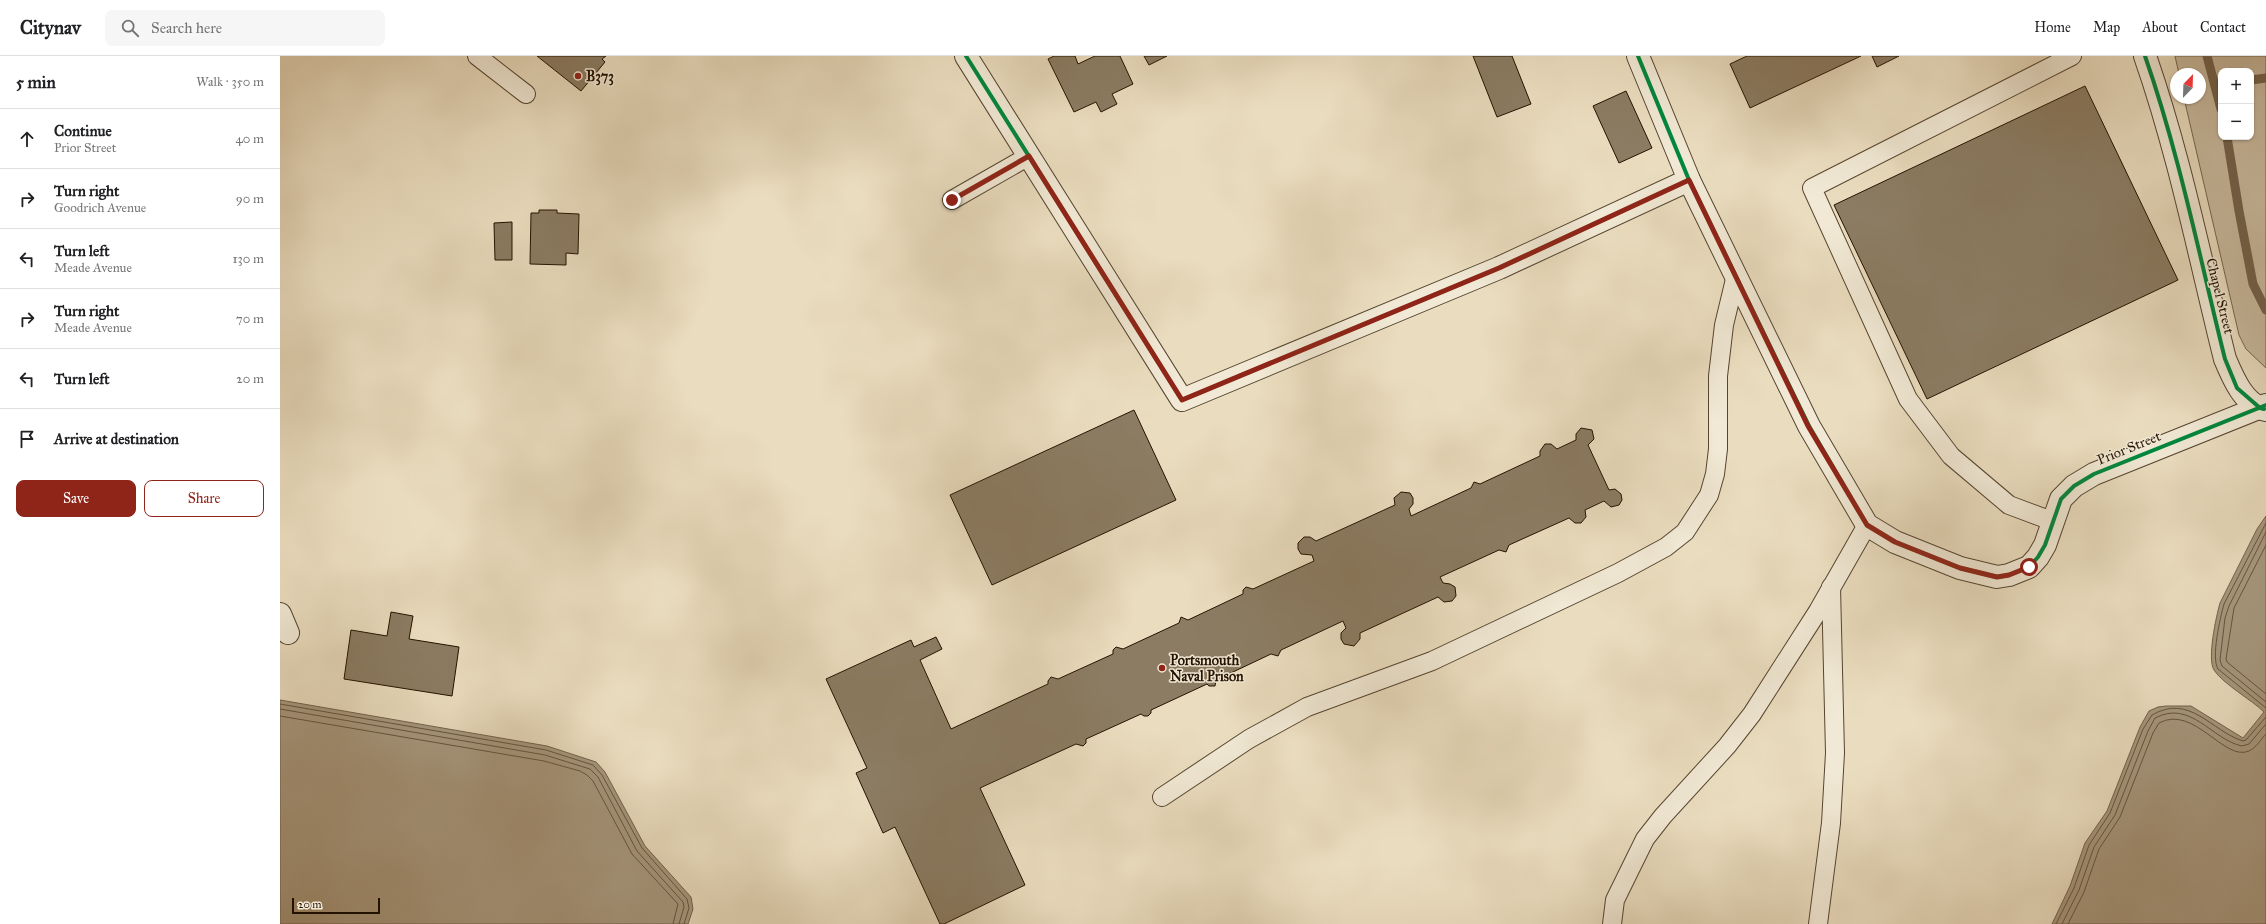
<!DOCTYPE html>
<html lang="en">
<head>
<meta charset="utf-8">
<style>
  :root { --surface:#fff; --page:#f6f6f6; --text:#202124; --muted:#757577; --line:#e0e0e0; --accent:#8f2418 }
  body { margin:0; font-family:"IM FELL Great Primer",serif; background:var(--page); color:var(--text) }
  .controls { position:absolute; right:12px; top:12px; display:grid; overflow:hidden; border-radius:8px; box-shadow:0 1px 3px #0004 }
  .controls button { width:36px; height:36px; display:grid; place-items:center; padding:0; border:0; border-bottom:1px solid var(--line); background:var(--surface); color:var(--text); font:20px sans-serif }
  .compass { position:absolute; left:1890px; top:12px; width:36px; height:36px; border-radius:50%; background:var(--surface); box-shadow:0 1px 3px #0004; rotate:23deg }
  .scale { position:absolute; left:12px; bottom:10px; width:88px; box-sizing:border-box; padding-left:4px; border:2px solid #241200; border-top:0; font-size:11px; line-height:14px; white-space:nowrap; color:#241200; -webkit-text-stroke:3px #f1e9d5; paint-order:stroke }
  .stop { position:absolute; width:12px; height:12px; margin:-9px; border:3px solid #8f2418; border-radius:50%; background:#fff }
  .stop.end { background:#8f2418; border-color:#fff; box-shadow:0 1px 4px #0008 }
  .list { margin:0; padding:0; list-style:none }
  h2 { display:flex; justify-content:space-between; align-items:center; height:52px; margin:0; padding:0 16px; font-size:17px }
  h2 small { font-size:13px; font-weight:400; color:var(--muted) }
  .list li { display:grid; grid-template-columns:26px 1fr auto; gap:12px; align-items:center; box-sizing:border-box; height:60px; padding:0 16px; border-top:1px solid var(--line) }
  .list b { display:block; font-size:15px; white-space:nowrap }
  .list p { margin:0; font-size:13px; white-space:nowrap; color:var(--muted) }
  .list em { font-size:13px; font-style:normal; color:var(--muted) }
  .actions { display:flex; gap:8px; padding:12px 16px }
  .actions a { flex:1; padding:9px 0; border:1px solid var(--accent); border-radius:8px; text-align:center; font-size:14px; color:var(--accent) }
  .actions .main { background:var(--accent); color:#fff }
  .icon { flex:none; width:22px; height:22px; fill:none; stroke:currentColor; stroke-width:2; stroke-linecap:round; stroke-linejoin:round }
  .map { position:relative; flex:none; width:1986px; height:868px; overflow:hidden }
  header { display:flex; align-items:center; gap:24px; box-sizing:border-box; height:56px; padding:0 20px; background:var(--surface); border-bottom:1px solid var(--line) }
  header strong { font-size:19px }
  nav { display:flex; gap:22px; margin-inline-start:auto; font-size:14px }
  .search { width:280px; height:36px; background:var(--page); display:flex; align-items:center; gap:10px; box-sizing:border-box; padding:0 14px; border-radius:8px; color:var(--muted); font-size:15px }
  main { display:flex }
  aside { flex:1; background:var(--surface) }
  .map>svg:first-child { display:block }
  .green { fill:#c8ba9f; stroke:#766650; fill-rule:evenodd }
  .water { fill:#a7987e; stroke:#73624c }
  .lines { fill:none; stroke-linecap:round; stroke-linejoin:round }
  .shore { stroke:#66553f; stroke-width:1 }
  .stream { stroke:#73624c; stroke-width:9 }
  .building { fill:#8b7c63; stroke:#241200 }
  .lane-casing { stroke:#564530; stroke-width:20 }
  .street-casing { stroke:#564530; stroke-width:24 }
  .lane { stroke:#f1e9d5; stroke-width:18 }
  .street { stroke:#f1e9d5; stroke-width:22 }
  .cycleway-casing { stroke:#f1e9d5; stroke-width:6 }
  .cycleway { stroke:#00873e; stroke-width:4 }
  .route { stroke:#8f2418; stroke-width:5 }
  .poi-dot { fill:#8f2418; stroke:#f1e9d5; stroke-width:1.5 }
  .labels { text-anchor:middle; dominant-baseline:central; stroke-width:3; stroke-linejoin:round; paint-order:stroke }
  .poi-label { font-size:14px; font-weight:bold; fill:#241200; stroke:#f1e9d5; text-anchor:start }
  .street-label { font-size:14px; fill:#241200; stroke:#f1e9d5 }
</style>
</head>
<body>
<header>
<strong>Citynav</strong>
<div class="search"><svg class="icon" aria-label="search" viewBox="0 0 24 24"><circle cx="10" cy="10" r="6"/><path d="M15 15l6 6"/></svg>Search here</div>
<nav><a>Home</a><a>Map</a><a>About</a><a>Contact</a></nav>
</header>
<main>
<aside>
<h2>5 min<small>Walk · 350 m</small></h2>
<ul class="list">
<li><svg class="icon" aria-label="ahead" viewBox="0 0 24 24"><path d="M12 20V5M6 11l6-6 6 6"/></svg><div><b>Continue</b><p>Prior Street</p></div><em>40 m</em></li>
<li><svg class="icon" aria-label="right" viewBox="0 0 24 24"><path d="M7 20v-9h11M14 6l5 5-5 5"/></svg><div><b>Turn right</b><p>Goodrich Avenue</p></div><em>90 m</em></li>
<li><svg class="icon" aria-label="left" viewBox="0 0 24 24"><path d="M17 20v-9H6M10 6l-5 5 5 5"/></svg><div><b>Turn left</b><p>Meade Avenue</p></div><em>130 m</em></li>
<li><svg class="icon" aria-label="right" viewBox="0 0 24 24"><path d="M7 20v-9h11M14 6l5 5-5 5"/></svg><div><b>Turn right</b><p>Meade Avenue</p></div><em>70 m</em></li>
<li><svg class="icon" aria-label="left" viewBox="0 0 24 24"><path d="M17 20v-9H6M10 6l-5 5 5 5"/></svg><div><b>Turn left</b></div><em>20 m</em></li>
<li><svg class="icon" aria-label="arrive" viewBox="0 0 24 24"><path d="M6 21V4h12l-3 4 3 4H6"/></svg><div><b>Arrive at destination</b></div></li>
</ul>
<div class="actions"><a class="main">Save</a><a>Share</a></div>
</aside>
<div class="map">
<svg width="1986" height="868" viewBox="0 0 1986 868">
  <rect width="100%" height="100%" fill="#eaddbf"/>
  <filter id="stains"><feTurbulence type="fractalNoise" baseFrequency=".005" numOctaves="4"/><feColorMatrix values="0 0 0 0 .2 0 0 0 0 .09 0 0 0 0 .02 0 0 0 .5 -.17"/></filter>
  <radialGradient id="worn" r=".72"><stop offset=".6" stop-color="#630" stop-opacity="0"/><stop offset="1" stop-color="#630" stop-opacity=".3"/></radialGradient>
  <path class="green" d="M1895,0h91v312l-20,-19 -7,-14 -55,-237h16v-24h-21zM1941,15h30v66h-30z"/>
  <g class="water">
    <path d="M1986,460v408h-214l18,-38 15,-43 22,-32 33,-84 9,-16 9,-4 8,-1h25l52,32 21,-26c-12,-12 -41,-28 -50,-42 -7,-11 2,-53 6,-67l37,-74z"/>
    <path d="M0,644l267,46 49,16 9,10 40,74 46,51 2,12 -5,15h-408z"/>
  </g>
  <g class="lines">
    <g class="shore">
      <path d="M1986,467l-42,81c-4,15 -13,53 -6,65l48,39"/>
      <path d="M1986,476l-37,74 -4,12 -5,42 2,6 44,36"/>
      <path d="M1986,489l-32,63 -8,51 1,3 39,32"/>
      <path d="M0,648l266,46 47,15 9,10 40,73 45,51 2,9 -5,16"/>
      <path d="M0,653l265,46 45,14 8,8 39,74 46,51 1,5 -5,17"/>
      <path d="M0,660l264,45 36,10 7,4 6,6 39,73 46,50 -5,20"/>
      <path d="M1776,868l18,-36 15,-43 21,-32 33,-84 9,-14c38,-22 59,16 91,26l3,-1 20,-23"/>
      <path d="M1782,868l17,-34 15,-43 21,-32 33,-84 7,-13c36,-19 57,22 87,28l7,-2 17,-20"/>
      <path d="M1788,868l16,-32 15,-43 21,-32 33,-84 6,-10c35,-19 65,39 90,28 7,-3 12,-12 17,-17"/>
    </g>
    <g class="stream">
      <path d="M1927,0l14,53"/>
      <path d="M1971,24l15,-2"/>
      <path d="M1947,81l12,74 14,73 13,26"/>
    </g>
  </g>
  <g class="building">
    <path d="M257,0h69l-4,3 3,3 -24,29z"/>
    <path d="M774,0h21l3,8 17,-8h25l13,28 -21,10 5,10 -16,8 -5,-10 -22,10 -26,-53z"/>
    <path d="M864,0h23l-18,9z"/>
    <path d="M1193,0h39l19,48 -34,13z"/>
    <path d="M1467,0h114l-111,52 -20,-44z"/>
    <path d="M1592,0h27l-22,11z"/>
    <path d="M1805,30l93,194 -251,119 -93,-194z"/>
    <path d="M1346,35l26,57 -33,15 -26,-57z"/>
    <path d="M259,154h18v3l22,1 -1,40 -12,-1v12l-36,-1 1,-51h8z"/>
    <path d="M232,166v38h-17l-1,-37z"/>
    <path d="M854,354l42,90 -184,85 -42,-90z"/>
    <path d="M1301,372l11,2 2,9 -6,6 21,45 6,-1 6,5 1,6 -3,5 -8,2 -7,-6 -19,9 1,7 -5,6h-6l-6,-5 -60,27 -3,7 -7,-2 -59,27 3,6 7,1 5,3 1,9 -4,5 -8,1 -6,-5 -78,36v6l-6,7 -10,-2 -3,-5v-6l5,-5 -3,-7 -62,29 -3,6 -7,-2 -55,26 -1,6h-6l-2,-2 -56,26v3l-3,3h-4l-3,-2 -55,25v4l-3,3 -7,-2 -96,44 45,97 -81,39h-4l-45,-97 -12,6 -27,-60 11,-5 -41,-89 85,-39 3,7 22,-10 6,12 -22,11 31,69 97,-45v-3l3,-4 7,2 55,-25v-4l3,-3 7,2 56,-26 2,-6 7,3 55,-26v-4l3,-3 7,2 61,-28 -2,-6 -11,-1 -3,-5v-6l6,-6h6l6,4 79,-36 -1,-7 7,-6 9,1 3,5v6l-4,5 2,7 60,-28 3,-6 6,2 60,-28v-5l5,-7h6l6,5 19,-9v-6z"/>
    <path d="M111,556l22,4 -4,23 50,8 -7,49 -108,-17 7,-49 36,6z"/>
  </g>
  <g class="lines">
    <defs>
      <g id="lane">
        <path d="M197,0l49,38"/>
        <path d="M672,144l77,-44"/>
        <path d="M1772,465l-43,-16 -58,-49 -43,-57 -96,-211 260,-132"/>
        <path d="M882,741l87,-58 58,-32 125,-46 186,-88 48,-26 19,-15 24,-37 6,-21 3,-25v-73l6,-51 12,-50"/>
        <path d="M1332,868l3,-24 30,-61 18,-23 64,-70 25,-32 66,-103 49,-86"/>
        <path d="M1538,868l13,-101 4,-70 -4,-166"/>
      </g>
      <g id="street">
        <path d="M686,0l216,344 317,-132 190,-88"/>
        <path d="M1358,0l51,124 120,246 58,99 28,17 65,26 37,9 12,-2 20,-8 9,-10 7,-12 16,-46 13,-13 20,-12 172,-69"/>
        <path d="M1865,0c34,97 55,203 80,303 8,19 19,46 41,51"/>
        <path d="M0,558l8,19"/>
      </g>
    </defs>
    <use href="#lane" class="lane-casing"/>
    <use href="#street" class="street-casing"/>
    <use href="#lane" class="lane"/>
    <use href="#street" class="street"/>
    <defs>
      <g id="cycleway">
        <path d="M686,0l216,344 317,-132 190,-88"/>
        <path d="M1358,0l51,124 120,246 58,99 28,17 65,26 37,9 12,-2 20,-8 9,-10 7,-12 16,-46 13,-13 20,-12 172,-69"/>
        <path d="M1865,0c34,97 55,203 80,303l12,29 23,20 4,1"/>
      </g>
    </defs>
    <use href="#cycleway" class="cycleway-casing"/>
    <use href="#cycleway" class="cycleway"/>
  </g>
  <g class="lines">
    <path class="route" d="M672,144l77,-44 153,244 317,-132 190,-88 119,246 59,99 28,17 65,26 37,9 12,-2 20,-8"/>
  </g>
  <g class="poi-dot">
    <circle cx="298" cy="20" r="4"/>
    <circle cx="882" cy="612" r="4"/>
  </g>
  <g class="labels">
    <g class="poi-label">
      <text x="306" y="20">B373</text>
      <text x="890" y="604">Portsmouth<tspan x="890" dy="16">Naval Prison</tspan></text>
    </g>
    <g class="street-label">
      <text transform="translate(1940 240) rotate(76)">Chapel Street</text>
      <text transform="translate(1849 392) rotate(-22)">Prior Street</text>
    </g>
  </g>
  <rect width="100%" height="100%" filter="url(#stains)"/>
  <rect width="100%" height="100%" fill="url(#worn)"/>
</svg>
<div class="controls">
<button>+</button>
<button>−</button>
</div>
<svg class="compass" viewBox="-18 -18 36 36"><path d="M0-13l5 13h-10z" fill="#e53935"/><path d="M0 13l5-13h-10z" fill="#757577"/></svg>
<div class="scale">20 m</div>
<div class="stop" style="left:1749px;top:511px"></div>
<div class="stop end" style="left:672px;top:144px"></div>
</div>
</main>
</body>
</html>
